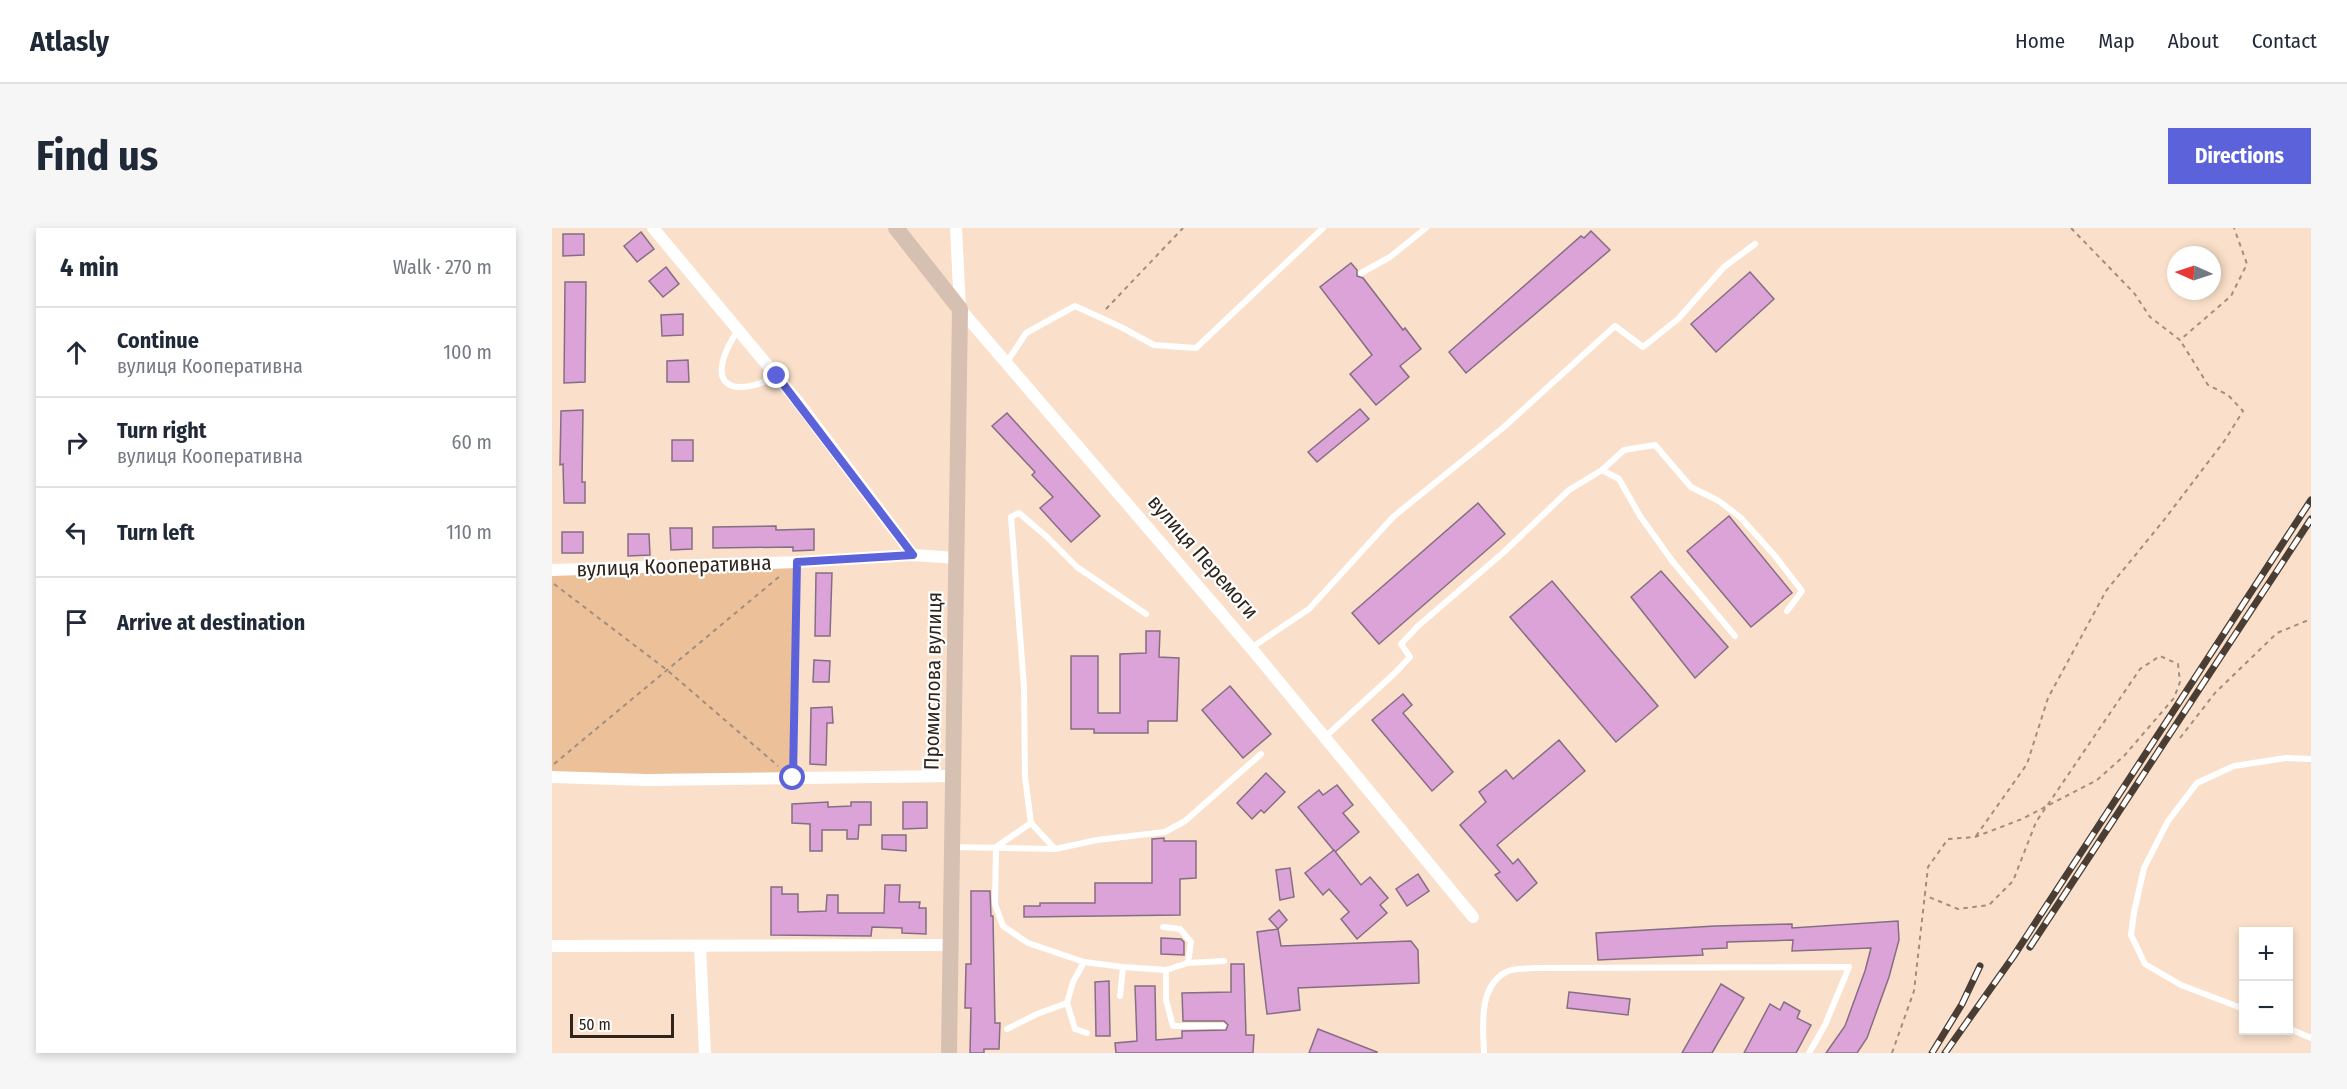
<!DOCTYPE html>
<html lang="en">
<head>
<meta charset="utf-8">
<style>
  :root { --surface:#fff; --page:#f6f6f7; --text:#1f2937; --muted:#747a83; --line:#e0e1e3; --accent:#5c63da }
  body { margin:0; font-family:"Fira Sans Condensed",sans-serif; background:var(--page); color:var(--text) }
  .controls { position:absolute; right:18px; bottom:18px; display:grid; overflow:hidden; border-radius:0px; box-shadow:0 3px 9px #0003 }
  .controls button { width:54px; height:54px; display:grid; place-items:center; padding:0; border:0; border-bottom:2px solid var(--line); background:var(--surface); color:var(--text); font:30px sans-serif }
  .compass { position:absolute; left:1615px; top:18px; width:54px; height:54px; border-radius:50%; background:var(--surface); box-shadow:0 3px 9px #0003; rotate:273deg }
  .scale { position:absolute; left:18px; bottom:15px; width:104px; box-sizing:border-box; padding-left:6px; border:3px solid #2e241c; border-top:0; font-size:16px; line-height:21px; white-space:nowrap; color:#2e241c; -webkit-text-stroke:4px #fff; paint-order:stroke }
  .stop { position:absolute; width:18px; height:18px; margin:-14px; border:4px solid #5c63da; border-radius:50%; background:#fff }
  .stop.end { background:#5c63da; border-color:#fff; box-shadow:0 2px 6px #0008 }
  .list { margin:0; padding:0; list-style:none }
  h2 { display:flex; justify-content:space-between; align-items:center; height:78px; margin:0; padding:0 24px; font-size:26px }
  h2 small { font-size:20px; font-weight:400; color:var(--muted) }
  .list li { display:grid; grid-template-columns:39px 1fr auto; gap:18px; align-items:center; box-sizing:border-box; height:90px; padding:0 24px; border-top:2px solid var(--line) }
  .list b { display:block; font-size:22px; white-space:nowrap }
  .list p { margin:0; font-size:20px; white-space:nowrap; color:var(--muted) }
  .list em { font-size:20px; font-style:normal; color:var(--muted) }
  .icon { flex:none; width:33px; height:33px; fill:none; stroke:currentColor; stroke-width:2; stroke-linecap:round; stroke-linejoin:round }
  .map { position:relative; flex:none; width:1759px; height:825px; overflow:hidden; border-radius:0px }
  header { display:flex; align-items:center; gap:36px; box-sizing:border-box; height:84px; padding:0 30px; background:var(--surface); border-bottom:2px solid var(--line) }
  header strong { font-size:28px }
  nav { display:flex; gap:33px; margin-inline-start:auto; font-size:21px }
  .intro { display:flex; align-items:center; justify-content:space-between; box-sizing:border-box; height:144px; padding:0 36px }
  h1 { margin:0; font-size:42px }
  .button { padding:15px 27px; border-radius:0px; background:var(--accent); color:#fff; font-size:21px; font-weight:700 }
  main { display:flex; gap:36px; padding:0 36px }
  aside { flex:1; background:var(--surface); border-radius:0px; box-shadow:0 3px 9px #0003 }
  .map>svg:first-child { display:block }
  .green { fill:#ecc098 }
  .building { fill:#dba3d7; stroke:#856e83; stroke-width:1.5 }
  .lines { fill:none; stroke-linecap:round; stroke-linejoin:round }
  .path { stroke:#a18e7e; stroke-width:2; stroke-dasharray:4.5 4.5; stroke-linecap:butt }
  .lane { stroke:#fff; stroke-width:6 }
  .street { stroke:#fff; stroke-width:12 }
  .secondary { stroke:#d6c0b1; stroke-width:16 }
  .rail-casing { stroke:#4a3e34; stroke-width:7 }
  .rail { stroke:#fff; stroke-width:4.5; stroke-dasharray:14; stroke-linecap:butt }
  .route { stroke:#5c63da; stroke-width:8 }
  .labels { text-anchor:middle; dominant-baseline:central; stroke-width:4.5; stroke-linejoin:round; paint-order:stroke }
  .street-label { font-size:21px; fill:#2e241c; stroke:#fff }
</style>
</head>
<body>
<header>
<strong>Atlasly</strong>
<nav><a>Home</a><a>Map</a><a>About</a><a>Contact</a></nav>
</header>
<div class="intro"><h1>Find us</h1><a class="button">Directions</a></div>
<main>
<aside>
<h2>4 min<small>Walk · 270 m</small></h2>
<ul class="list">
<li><svg class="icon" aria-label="ahead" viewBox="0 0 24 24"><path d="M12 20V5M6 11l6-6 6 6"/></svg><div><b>Continue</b><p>вулиця Кооперативна</p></div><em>100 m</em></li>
<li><svg class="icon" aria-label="right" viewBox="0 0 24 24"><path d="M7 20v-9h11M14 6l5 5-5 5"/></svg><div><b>Turn right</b><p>вулиця Кооперативна</p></div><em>60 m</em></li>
<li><svg class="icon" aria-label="left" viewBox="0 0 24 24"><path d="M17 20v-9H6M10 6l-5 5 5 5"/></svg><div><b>Turn left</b></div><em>110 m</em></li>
<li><svg class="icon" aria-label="arrive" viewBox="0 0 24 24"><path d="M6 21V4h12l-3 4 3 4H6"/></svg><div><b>Arrive at destination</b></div></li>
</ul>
</aside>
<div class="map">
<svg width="1759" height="825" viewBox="0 0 1759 825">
  <rect width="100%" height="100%" fill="#fae0ca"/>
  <path class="green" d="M245,334l-4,216 -241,-1v-207z"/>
  <g class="building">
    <path d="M1039,3l19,19 -144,123 -17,-21 132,-116 3,2z"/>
    <path d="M89,4l13,17 -17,13 -13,-16z"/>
    <path d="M11,6h21v21l-21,1z"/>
    <path d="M799,35l6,7v6l6,2 40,52 2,-2 16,21 -21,17 9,11 -33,28 -26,-31 22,-19 -52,-68z"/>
    <path d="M114,39l13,17 -16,13 -14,-16z"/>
    <path d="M1198,44l24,27 -58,53 -25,-28z"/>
    <path d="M13,54h21l-1,100 -21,1z"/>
    <path d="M131,86v21l-21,1 -1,-21z"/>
    <path d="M136,132l1,22h-22v-21z"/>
    <path d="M808,181l9,10 -52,43 -9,-10z"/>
    <path d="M31,182l-1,72h3v21h-21l-1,-39 -3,1 1,-54z"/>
    <path d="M455,185l93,103 -29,26 -31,-34 13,-11 -21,-22 3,-3 -43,-46z"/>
    <rect x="120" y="212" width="21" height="21"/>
    <path d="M926,275l27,31 -126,110 -27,-31z"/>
    <path d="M1177,288l63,77 -41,34 -64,-76z"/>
    <path d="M224,298v4l38,-1v21l-21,1v-4l-80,1v-21z"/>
    <path d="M118,300h22v21l-21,1z"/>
    <rect x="10" y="304" width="21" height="21"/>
    <path d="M76,306h21l1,21 -22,1z"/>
    <path d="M1109,343l67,76 -33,31 -64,-81z"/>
    <path d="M264,345h16l-2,63h-15z"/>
    <path d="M1000,353l106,125 -42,36 -106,-125z"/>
    <path d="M594,403h14l-1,26 20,1 -2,63h-29v12h-54v-4h-23v-73h27v57h22v-59l26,-1z"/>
    <path d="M262,432l16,1 -1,21h-16z"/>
    <path d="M678,458l41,48 -28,24 -41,-48z"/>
    <path d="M851,466l9,11 -9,8 50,59 -21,19 -60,-71z"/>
    <path d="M280,479l1,16h-6l-1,42 -16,-1 1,-56z"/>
    <path d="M1007,512l26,31 -88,74 16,19 5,-5 19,24 -20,18 -22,-26 5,-3 -40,-47 26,-23 -7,-10 27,-22 7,9z"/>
    <path d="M714,545l19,19 -21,21 -3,-3 -9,9 -15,-16z"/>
    <path d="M785,557l16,20 -10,8 16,19 -24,20 -37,-45 21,-17 4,5z"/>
    <path d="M276,574v5l23,-1v-4h20v23h-12l-1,14h-11v-9h-25v21h-12v-27l-18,-1v-19z"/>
    <path d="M351,574h24v26l-24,1z"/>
    <path d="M330,607h24v16l-24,-2z"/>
    <path d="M612,610v3h32v37l-16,1v36l-156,2v-11h16v-3h55v-20h57v-44z"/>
    <path d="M782,622l27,35 9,-8 18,21 -8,7 7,8 -30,26 -16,-20 8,-7 -20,-23 -6,6 -18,-22z"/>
    <path d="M738,640l4,29 -14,3 -4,-30z"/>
    <path d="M866,646l11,17 -22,15 -11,-17z"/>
    <path d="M333,657h15l-1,17h21l-1,6h7v26l-24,-1v-5l-30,-1 -1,9 -100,-1v-48h11v7h16v18l28,-1 1,-16h11v18h46z"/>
    <path d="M419,663h19l1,25h2l2,107h5l-1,26h-15v4h-14l1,-45h-6l1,-44h5z"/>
    <path d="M727,682l8,10 -9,9 -9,-10z"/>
    <path d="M1346,693l1,19 -10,37 -22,61 -10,15h-31l19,-27 20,-55 6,-23 -79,3 1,-11 -66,2v6l-25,1 1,6 -105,5 -2,-27 119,-7 77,-2v4z"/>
    <path d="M726,701l3,17 130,-5 7,9 1,33 -121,5 2,22 -33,4 -10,-82z"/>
    <path d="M609,710l20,1 3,3v13l-23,-1z"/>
    <path d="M679,736h13l2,71h8l-1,18h-137l-1,-10 22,-2 -2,-55h20l1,54 26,-2v-7l44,-1 2,-5 -4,-4h-41l-1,-28 49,-1z"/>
    <path d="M557,753l1,55h-14l-1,-54z"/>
    <path d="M1169,756l23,14 -32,55h-30z"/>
    <path d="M1017,764l61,7 -2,16 -61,-7z"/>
    <path d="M1232,774l16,9 -3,7 14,7 -15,28h-52l26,-49 10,6z"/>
    <path d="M766,801l59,23v1h-68z"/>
  </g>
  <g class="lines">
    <g class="path">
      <path d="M1519,0l63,65 16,24 30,23 51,-44 16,-32 -13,-36"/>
      <path d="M554,81l77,-81"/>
      <path d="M2,356l113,86 111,96"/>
      <path d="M1628,510l35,-45 62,-60 34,-14"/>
      <path d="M2,536l226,-188"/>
      <path d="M1424,608l51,-72 21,-66 58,-107 58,-71 61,-80 18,-29 -15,-16 -20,-10 -28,-45"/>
      <path d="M1340,825l22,-62 14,-124 20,-28 27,-2 47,-18 75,-39 27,-24 50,-58 6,-16 -2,-18 -18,-8 -20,13 -104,153 -23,59 -24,24 -31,4 -34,-14"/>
    </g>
    <g class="lane">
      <path d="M809,45l29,-16 36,-29"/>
      <path d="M186,102c-32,48 -16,72 38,47"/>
      <path d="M455,134l19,-29 49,-27 46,21 33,18 42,3 127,-120"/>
      <path d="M1050,242l17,9 21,37 33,46 62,74"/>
      <path d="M699,420l58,-39 84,-92 111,-90 111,-101 28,21 35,-28 46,-52 31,-23"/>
      <path d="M773,509l70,-64 15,-16 -9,-13 17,-18 86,-74 65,-62 33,-20 22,-20 31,-5 36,42 28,14 22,17 34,38 27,35 -15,20"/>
      <path d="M241,550l4,-216"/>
      <path d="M479,595l-35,24 -1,57 8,22 25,17 56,19 39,5 43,3 22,-7 36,-2"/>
      <path d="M402,619l101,2 42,-9 68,-8 20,-11 76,-67"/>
      <path d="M503,621l-24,-26 -6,-46 -1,-90 -13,-170 8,-4 28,24 30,30 69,47"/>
      <path d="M611,699l17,2 11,13 -3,21"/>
      <path d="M532,734l-11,20 -6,21 8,26 12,4"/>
      <path d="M614,742v30l7,26h50"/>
      <path d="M568,768l3,-29"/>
      <path d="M1692,781l-63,-24 -36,-21 -14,-29 3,-23 10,-44 24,-47 29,-38 37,-17 52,-8 25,1"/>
      <path d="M1736,800l23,10"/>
      <path d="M455,801l30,-15 30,-11"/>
      <path d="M932,825c-1,-27 -6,-66 22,-81 7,-4 19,-3 28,-4l315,-1 -24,58 -16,28"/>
    </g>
    <g class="street">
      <path d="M101,0l146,175 114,152"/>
      <path d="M404,0l4,81 291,339 222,269"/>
      <path d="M0,342l245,-8 116,-7 44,3"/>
      <path d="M0,549l95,3 307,-4"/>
      <path d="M0,718l398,-1"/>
      <path d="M148,718l5,107"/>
    </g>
    <path class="secondary" d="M344,0l64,81 -11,744"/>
    <defs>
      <g id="rail">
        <path d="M1478,719l281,-428"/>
        <path d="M1380,825l30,-49 18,-38"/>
        <path d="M1393,825l68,-96 298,-457"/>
      </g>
    </defs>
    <use href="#rail" class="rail-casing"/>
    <use href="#rail" class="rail"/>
  </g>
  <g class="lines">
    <path class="route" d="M225,148l136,179 -116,7 -4,216"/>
  </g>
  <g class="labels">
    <g class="street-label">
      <text transform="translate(651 329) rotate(49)">вулиця Перемоги</text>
      <text transform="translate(122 338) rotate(-2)">вулиця Кооперативна</text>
      <text transform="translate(381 453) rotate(-89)">Промислова вулиця</text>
    </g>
  </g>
</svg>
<div class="controls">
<button>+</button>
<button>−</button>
</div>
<svg class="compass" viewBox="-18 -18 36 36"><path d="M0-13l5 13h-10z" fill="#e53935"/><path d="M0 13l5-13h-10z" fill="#747a83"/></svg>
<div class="scale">50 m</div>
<div class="stop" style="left:241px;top:550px"></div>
<div class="stop end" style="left:225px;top:148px"></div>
</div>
</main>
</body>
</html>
